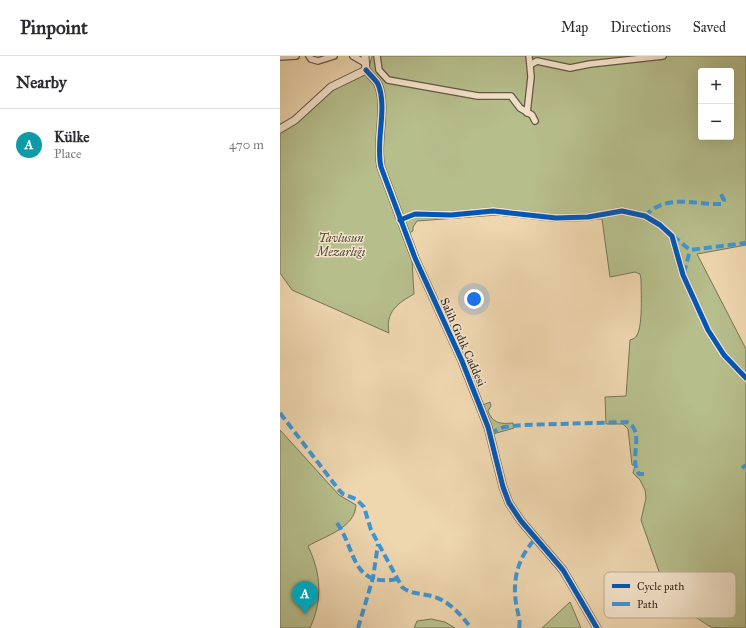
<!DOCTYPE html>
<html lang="en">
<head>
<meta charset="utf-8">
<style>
  :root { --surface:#fff; --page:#f2f2f3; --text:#2b2b33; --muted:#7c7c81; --line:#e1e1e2; --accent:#1a73e8 }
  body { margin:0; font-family:"IM FELL Great Primer",serif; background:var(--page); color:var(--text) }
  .controls { position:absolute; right:12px; top:12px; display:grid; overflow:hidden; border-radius:4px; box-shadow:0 4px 16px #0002 }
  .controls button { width:36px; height:36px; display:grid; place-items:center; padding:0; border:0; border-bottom:1px solid var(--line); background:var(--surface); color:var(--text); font:20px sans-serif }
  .you { position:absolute; left:194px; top:243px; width:14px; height:14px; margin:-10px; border:3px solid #fff; border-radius:50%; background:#1a73e8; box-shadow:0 0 0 6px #1a73e833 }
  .badge { display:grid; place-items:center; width:26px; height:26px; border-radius:50%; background:var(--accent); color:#fff; font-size:13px; font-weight:700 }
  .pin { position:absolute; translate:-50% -33px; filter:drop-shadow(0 1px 2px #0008) }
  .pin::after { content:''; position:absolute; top:21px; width:14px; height:12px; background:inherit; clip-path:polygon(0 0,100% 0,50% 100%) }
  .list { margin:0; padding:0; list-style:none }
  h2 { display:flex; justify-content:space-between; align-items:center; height:52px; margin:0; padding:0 16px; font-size:17px }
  h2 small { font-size:13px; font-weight:400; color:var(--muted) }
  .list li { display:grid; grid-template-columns:26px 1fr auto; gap:12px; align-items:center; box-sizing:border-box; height:72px; padding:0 16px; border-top:1px solid var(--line) }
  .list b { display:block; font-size:15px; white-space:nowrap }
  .list p { margin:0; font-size:13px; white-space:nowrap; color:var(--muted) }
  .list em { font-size:13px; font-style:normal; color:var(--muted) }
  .map { position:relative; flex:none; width:466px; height:572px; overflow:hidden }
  header { display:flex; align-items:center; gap:24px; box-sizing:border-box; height:56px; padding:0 20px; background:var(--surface); border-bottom:1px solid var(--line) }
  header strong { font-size:19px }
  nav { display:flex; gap:22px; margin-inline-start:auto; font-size:14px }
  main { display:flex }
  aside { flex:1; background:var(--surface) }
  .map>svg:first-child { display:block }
  .green { fill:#b6be8c; stroke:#767458; fill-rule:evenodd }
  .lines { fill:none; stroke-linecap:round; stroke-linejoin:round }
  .minor-casing { stroke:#655546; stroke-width:8 }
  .tertiary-casing { stroke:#655546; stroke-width:9 }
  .minor { stroke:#f4e4cb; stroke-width:5.5 }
  .tertiary { stroke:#f4e4cb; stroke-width:7 }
  .quiet { stroke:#3e96d6; stroke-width:4; stroke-dasharray:8 4; stroke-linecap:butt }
  .cycleway-casing { stroke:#f4e4cb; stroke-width:8 }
  .cycleway { stroke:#0057b8; stroke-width:5 }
  .labels { text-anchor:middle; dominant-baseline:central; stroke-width:3; stroke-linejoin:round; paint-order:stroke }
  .park-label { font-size:12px; font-style:italic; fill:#504838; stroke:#f4e4cb }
  .street-label { font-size:12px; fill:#372a23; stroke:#f4e4cb }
  .key { fill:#f4e4cb; stroke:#bbac99; stroke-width:1 }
  .key-label { font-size:11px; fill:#372a23 }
</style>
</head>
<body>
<header>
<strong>Pinpoint</strong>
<nav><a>Map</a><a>Directions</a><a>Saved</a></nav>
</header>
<main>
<aside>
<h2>Nearby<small></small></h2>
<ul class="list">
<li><span class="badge" style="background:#0f9aa8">A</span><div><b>Külke</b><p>Place</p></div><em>470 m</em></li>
</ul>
</aside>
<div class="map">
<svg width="466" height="572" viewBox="0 0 466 572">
  <rect width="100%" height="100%" fill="#eed6af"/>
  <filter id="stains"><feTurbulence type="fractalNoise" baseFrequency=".005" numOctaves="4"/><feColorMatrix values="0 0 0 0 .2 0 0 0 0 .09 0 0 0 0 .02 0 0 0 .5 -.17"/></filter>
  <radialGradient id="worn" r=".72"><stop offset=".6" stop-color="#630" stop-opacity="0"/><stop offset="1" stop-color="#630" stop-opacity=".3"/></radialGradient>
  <g class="green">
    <path d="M92,0h374v189l-49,9 49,95v279c-8,0 -29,0 -35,-1 -17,-10 -20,-16 -43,-17l-6,-30 -21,-60 5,-22 -1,-8 -5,-10 -7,-7 2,-8h-3l-4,-36 -5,-5h-17l-1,-27 21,-1 4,-56c3,-1 6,-2 7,-5 6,-10 4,-44 4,-56l-1,-5 -5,-2 -25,5 -8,-58 -46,1 -59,-5 -80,6 -4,6v4l-10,5 9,25 2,33c-16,9 -29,18 -25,39l-97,-43 -12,-17v-141l4,-1 48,-42 37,-21zM421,15h30v66h-30z"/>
    <path d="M210,346l1,4 -3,5c5,13 13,13 25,12l1,5 -21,6 -10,-29z"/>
    <path d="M0,374l59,65 17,10c-1,23 -31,31 -48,41 13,27 15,54 2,82h-30z"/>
    <path d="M290,546l11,26h-39z"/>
    <path d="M151,563l14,3 10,6h-41l3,-7z"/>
  </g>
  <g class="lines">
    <defs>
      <g id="minor">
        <path d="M29,0l2,3 7,2 16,-5"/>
        <path d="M73,0l12,7"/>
        <path d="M97,0l2,14 9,10 90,16h33l9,12 12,7 3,6"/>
        <path d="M249,0l1,9"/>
        <path d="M0,1l16,-1"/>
        <path d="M247,57l4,-36 -1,-12 7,-4 33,7 20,-4 73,-8"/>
        <path d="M120,164l15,-6 36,1 42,-4 63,7 32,-1 34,-6 23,5 15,9 12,11 11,39 25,55 16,25 22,23"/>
      </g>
      <g id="tertiary">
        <path d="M85,0l1,14"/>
        <path d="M86,14c3,4 9,9 12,14 10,24 -3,58 3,83l34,91 47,103 26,66 15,60 6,16 12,18 42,49 34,58"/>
        <path d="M0,73l15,-9 36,-33 35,-17"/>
      </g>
    </defs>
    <use href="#minor" class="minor-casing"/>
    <use href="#tertiary" class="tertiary-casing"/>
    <use href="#minor" class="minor"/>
    <use href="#tertiary" class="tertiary"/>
    <g class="quiet">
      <path d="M365,160c21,-23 49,-11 77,-12l2,-4 -4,-8"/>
      <path d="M393,180l17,14 56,-7"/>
      <path d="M404,217l6,-23"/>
      <path d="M0,357l59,77 4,4 13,5 8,8 7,23 31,57c10,8 21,6 33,10 15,5 27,19 36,31"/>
      <path d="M210,377l14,-6 19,-2 104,-3c19,9 1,38 12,52h5"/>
      <path d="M462,412l4,-3"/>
      <path d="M57,467c19,26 14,65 60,56"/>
      <path d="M78,572l15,-50 5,-34"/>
      <path d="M239,572c2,-9 -2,-16 -3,-25 -4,-25 3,-47 20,-65"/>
    </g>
    <defs>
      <g id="cycleway">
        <path d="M86,14c3,4 9,9 12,14 10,24 -3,58 3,83l34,91 47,103 26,66 15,60 6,16 12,18 42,49 34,58"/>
        <path d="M120,164l15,-6 36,1 42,-4 63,7 32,-1 34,-6 23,5 15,9 12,11 11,39 25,55 16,25 22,23"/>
      </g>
    </defs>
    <use href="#cycleway" class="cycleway-casing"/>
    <use href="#cycleway" class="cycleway"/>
  </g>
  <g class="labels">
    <g class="park-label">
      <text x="61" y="182">Tavlusun<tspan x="61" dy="14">Mezarlığı</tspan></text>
    </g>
    <g class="street-label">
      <text transform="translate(183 286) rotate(66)">Salih Gıdık Caddesi</text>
    </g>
  </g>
  <rect x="324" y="516" width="132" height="46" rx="6" class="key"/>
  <rect x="332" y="528" width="18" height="4" fill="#0057b8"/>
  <rect x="332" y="546" width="18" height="4" fill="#3e96d6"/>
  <g class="key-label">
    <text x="357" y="534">Cycle path</text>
    <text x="357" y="552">Path</text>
  </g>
  <rect width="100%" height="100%" filter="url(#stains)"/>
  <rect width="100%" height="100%" fill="url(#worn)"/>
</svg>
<div class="controls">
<button>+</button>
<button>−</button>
</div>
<div class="you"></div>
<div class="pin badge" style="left:25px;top:558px;background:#0f9aa8">A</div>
</div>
</main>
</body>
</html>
